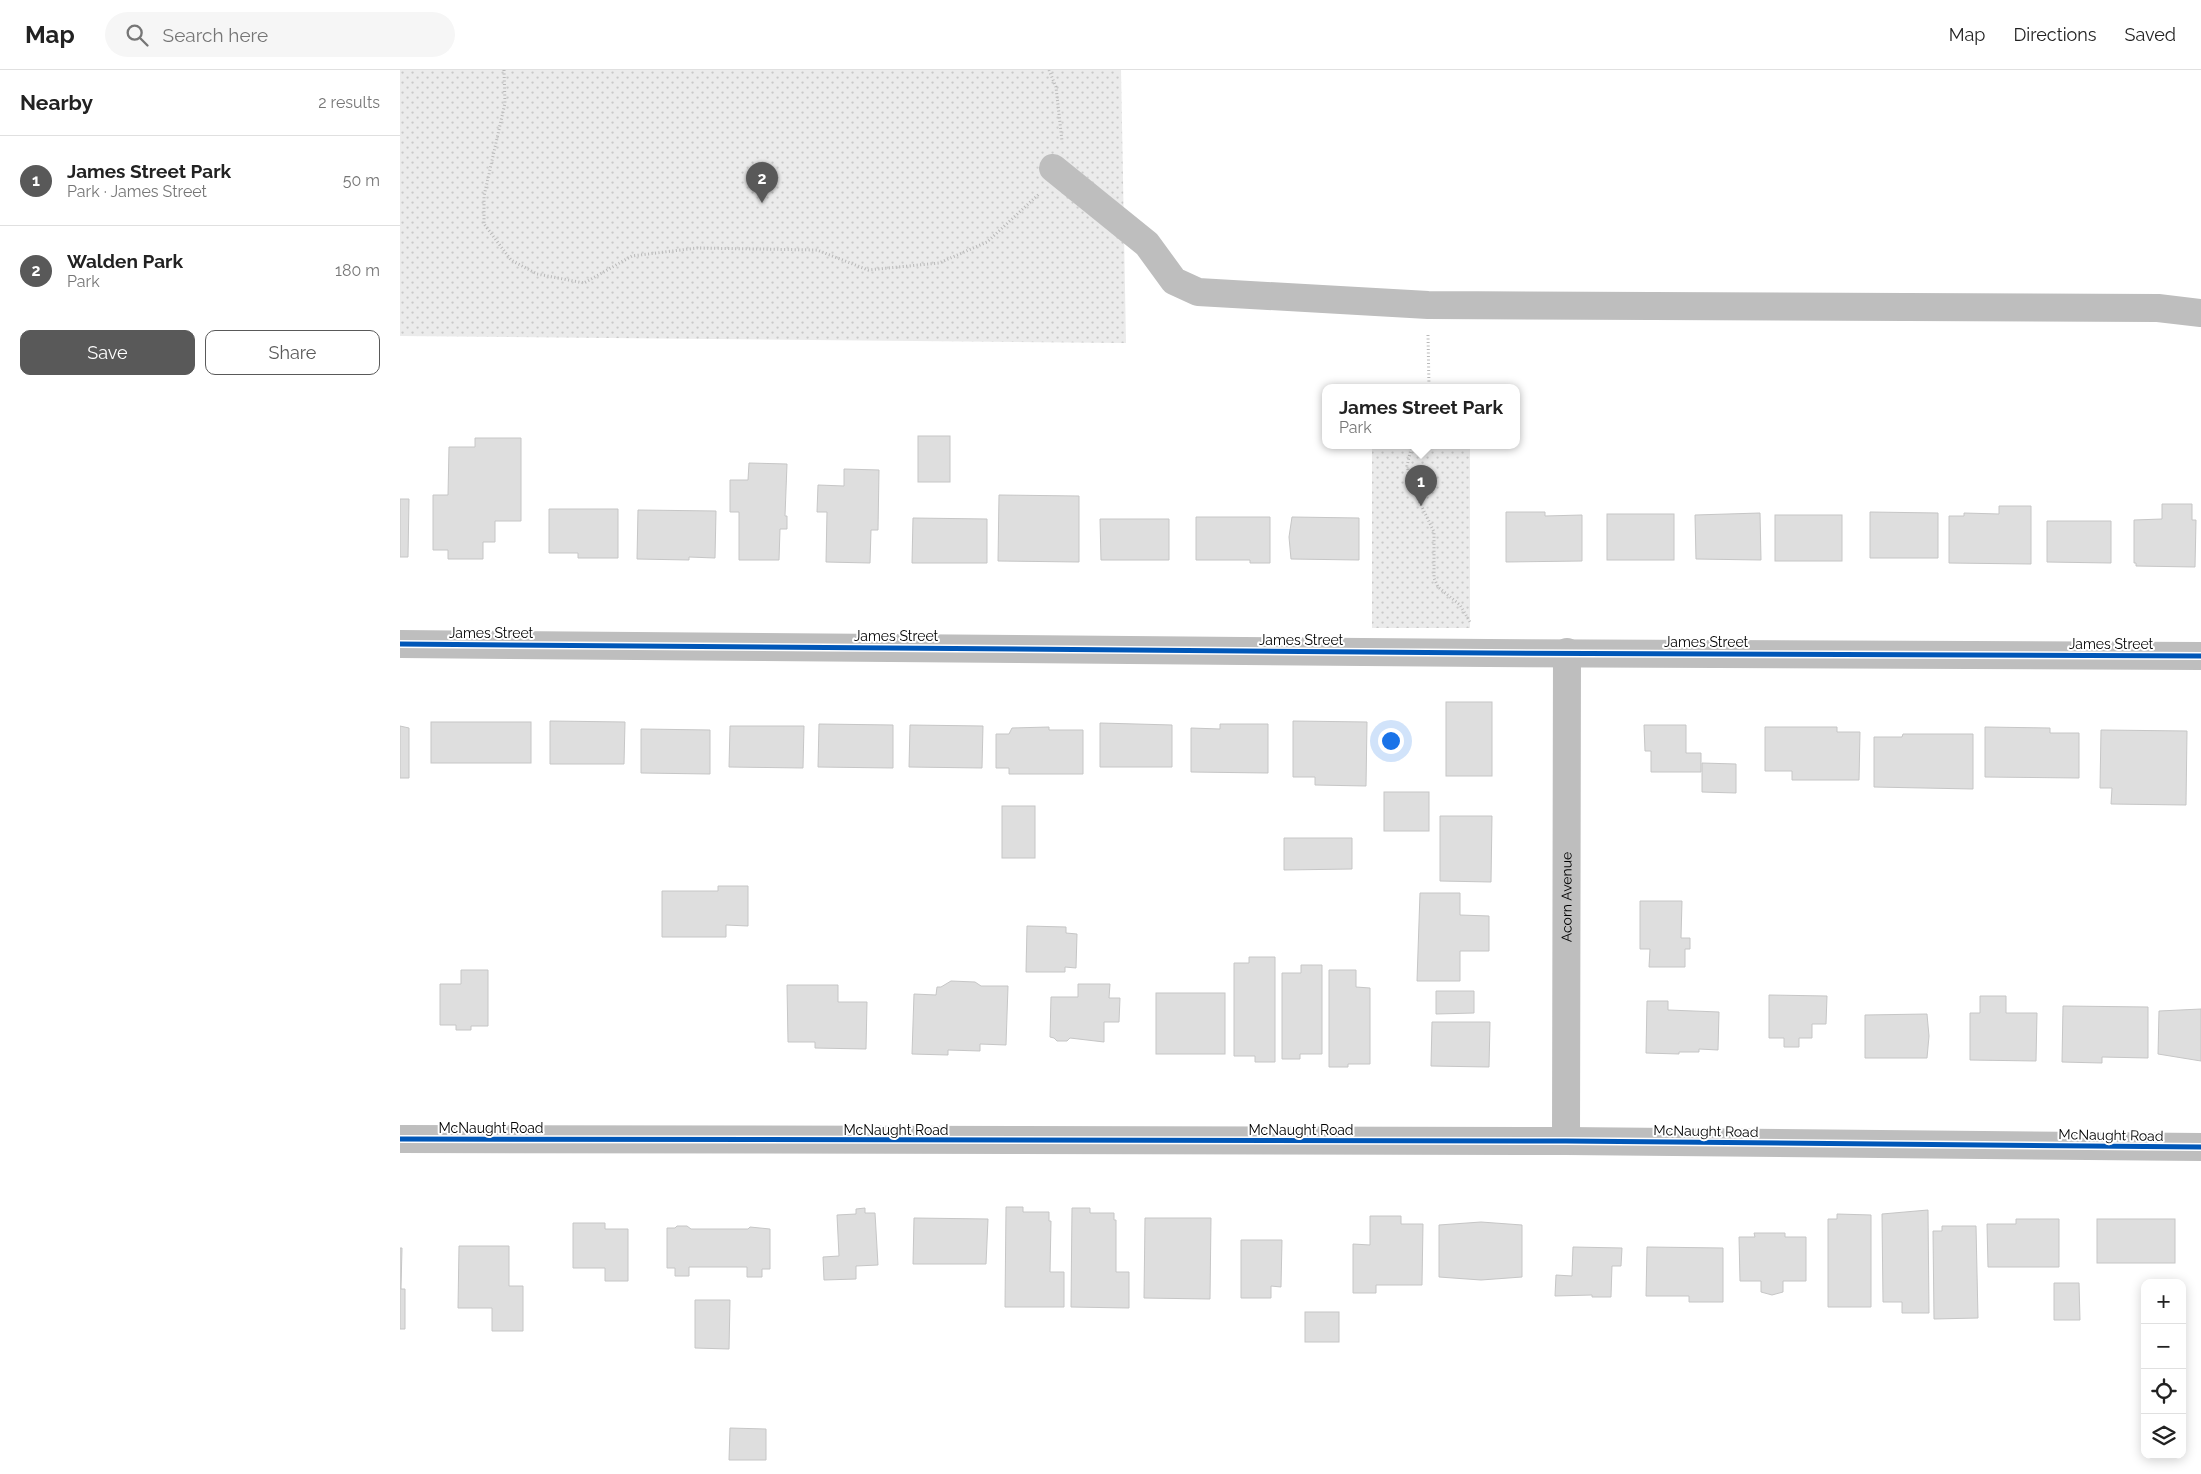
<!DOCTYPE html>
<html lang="en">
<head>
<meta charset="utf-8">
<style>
  :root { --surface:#fff; --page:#f6f6f6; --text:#222; --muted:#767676; --line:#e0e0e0; --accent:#595959 }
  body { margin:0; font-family:Raleway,sans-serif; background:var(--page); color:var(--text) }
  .controls { position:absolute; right:15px; bottom:15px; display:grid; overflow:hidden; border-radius:10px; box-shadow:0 2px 12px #0003 }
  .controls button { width:45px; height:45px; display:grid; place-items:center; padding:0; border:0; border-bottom:1px solid var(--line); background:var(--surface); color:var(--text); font:25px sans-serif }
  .you { position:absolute; left:990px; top:670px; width:18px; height:18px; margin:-12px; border:4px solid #fff; border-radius:50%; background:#1a73e8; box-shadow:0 0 0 8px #1a73e833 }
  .badge { display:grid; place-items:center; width:32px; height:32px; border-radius:50%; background:var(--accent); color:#fff; font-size:16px; font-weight:700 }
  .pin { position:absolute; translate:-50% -41px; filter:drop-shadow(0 1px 2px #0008) }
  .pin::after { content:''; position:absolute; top:26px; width:18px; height:15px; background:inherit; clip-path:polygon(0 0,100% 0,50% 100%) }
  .popup { position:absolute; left:922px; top:314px; width:198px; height:65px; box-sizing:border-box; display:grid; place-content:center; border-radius:10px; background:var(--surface); filter:drop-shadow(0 1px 4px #0005); font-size:16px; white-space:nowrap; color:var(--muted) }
  .popup b { font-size:19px; color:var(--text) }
  .popup::after { content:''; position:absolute; left:50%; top:100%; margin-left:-10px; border:10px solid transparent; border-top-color:var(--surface) }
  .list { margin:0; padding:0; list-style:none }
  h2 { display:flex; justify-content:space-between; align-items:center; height:65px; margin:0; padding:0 20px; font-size:21px }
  h2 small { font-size:16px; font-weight:400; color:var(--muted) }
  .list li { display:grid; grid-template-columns:32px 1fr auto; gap:15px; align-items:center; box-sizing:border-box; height:90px; padding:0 20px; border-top:1px solid var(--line) }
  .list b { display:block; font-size:19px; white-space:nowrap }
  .list p { margin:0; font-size:16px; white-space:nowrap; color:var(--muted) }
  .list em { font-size:16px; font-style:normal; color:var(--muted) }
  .actions { display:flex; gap:10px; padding:15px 20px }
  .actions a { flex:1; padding:11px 0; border:1px solid var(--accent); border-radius:10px; text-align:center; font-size:18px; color:var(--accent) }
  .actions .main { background:var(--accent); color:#fff }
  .icon { flex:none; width:28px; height:28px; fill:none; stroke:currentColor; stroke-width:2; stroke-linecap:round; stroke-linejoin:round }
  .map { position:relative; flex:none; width:1801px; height:1404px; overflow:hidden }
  header { display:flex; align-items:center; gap:30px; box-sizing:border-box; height:70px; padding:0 25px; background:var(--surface); border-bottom:1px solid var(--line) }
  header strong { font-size:24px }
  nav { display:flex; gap:28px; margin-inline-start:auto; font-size:18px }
  .search { width:350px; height:45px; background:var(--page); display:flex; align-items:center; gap:12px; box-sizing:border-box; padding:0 18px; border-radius:28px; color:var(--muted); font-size:19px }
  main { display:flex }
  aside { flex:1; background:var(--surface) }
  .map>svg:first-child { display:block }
  .park { fill:url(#park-dots) }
  .building { fill:#dedede; stroke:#c6c6c6 }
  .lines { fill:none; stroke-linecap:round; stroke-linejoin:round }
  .path { stroke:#b9b9b9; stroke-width:3; stroke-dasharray:1 2.5; stroke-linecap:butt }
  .minor { stroke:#bebebe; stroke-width:28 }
  .cycleway-casing { stroke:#fff; stroke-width:8 }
  .cycleway { stroke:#0057b8; stroke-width:5 }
  .labels { text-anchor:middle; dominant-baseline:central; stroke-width:4; stroke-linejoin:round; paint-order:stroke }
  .street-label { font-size:14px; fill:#000; stroke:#fff }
</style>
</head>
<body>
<header>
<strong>Map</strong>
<div class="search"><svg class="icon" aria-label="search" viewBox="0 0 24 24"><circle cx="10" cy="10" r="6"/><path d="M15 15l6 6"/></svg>Search here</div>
<nav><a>Map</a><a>Directions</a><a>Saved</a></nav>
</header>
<main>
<aside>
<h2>Nearby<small>2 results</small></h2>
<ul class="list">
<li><span class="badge">1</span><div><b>James Street Park</b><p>Park · James Street</p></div><em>50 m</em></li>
<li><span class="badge">2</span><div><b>Walden Park</b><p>Park</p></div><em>180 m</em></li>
</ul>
<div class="actions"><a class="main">Save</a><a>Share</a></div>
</aside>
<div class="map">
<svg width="1801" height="1404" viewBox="0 0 1801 1404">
  <defs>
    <pattern id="park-dots" width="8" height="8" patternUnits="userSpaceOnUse" patternTransform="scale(1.25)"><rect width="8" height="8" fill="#ebebeb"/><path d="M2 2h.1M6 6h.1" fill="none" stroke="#c8c8c8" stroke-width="1.8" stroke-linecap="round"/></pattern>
  </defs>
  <rect width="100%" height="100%" fill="#fff"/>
  <g class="park">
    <path d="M0,0h721l5,273 -726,-7z"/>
    <rect x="972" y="314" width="98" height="3"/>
    <rect x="972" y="375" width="98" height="183"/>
  </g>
  <g class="building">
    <rect x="518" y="366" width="32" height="46"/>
    <path d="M75,368h46v83h-26v21h-12v17h-35v-9h-15v-55h15l1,-48h26z"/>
    <path d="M349,393l38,1 -2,52h2v13h-7l-1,31h-40v-48h-9v-32h18z"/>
    <path d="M444,399l35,1 -1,60h-7l-1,33 -44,-1 1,-50h-10l1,-27 26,1z"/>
    <path d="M599,425l80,1v66l-81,-1z"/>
    <path d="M0,429h9l-1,58h-8z"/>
    <path d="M1762,434h30v16h4l-1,47 -59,-1v-3h-2v-43l28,-1z"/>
    <path d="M1599,436h32v58l-82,-1v-47h15v-3l35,1z"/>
    <path d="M149,439h69v49h-40v-5h-29z"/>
    <path d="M238,440l78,1 -1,47 -26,-1v3l-52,-1z"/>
    <path d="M1106,442h39v4l37,-1v46l-76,1z"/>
    <path d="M1470,442l68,1v45h-68z"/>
    <path d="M1360,443l1,47 -65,-1 -1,-44z"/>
    <rect x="1207" y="444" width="67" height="46"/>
    <rect x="1375" y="445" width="67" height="46"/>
    <path d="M796,447h74v46h-20v-3h-54z"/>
    <path d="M892,447l67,1v42l-68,-1 -2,-22z"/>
    <path d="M513,448l74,1v44h-75z"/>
    <path d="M700,449h69v41h-68z"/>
    <path d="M1647,451h64v42l-64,-1z"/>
    <rect x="1046" y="632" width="46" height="74"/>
    <path d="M150,651l75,1 -1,42h-74z"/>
    <path d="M893,651l74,1 -1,64 -51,-1v-8h-22z"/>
    <rect x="31" y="652" width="100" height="41"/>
    <path d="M700,653l72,2v42h-72z"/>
    <path d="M419,654l74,1v43l-75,-1z"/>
    <path d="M820,654h48v49l-77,-1v-44l29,1z"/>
    <path d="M510,655l73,1 -1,42 -73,-1z"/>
    <path d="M1244,655h42v28h15v19h-50v-21h-6z"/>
    <path d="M0,656l9,2v50h-9z"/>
    <path d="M330,656h74l-1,42 -74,-1z"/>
    <path d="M649,657v3h34v44h-74v-6h-13v-34h13l3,-6z"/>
    <path d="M1365,657h72v5h23l-1,48h-67v-9h-27z"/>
    <path d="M1585,657l65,1v5h29v45l-94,-1z"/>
    <path d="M241,659l69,1v44l-69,-1z"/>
    <path d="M1701,660l86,1 -1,74 -75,-1 1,-16h-12z"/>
    <path d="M1503,664h70v55l-99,-2v-50h28z"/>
    <path d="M1302,693l34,1v29l-34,-1z"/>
    <rect x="984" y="722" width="45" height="39"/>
    <rect x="602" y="736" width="33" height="52"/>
    <path d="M1040,746h52l-1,66 -51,-1z"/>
    <path d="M884,768h68v31l-68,1z"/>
    <path d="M318,816h30v40l-22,-1v12h-64v-46h56z"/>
    <path d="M1020,823h40v22l29,1v35h-29v30h-43z"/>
    <path d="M1240,831h42l-1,37h9v11h-5v18h-36l1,-18h-10z"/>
    <path d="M627,856l39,1v6l11,1 -1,34 -11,-1v5h-39z"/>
    <path d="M849,887h26v105h-20v-6h-21v-93h15z"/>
    <path d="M901,895h21v89h-22v5h-18v-86h19z"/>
    <path d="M61,900h27v56h-17v4h-15v-5h-16v-41h21z"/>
    <path d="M929,900h27v17l14,1v76h-22v3h-19z"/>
    <path d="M551,911l24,1 6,4h27l-2,59 -26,-1v7l-32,-1v5l-36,-1 2,-60 22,1 1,-8h4z"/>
    <path d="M678,914h32l-1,14h11l-1,24h-15v20l-34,-4 -3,3h-10l-3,-3 -4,-1 1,-40h27z"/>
    <path d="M387,915h51v17h29l-1,47 -51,-1v-6h-27z"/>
    <path d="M1036,921h38v22l-38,1z"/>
    <rect x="756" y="923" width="69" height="61"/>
    <path d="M1369,925l58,1 -1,28h-14v14h-13v9h-15v-9h-15z"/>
    <path d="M1580,926h26v17h31l-1,48 -66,-1v-47h10z"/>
    <path d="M1247,931h21v9l51,2 -1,38 -19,-1v3h-20v2l-33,-1z"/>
    <path d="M1663,936l85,1v51l-46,-1v6l-40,-1z"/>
    <path d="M1801,939v52l-43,-7 1,-43z"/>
    <path d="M1527,944l2,22 -2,22h-62v-43z"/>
    <path d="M1032,952h58l-1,45 -58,-1z"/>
    <path d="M606,1137h17v5h26v9h2l-1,51h14v35h-59z"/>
    <path d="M465,1138v5h10l3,52 -22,1v13l-32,1 -1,-23 16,-1 -2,-41 19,-1v-5z"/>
    <path d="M672,1138h18v5h24v7h2v52h13v36l-58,-1z"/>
    <path d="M1528,1140l1,103h-27v-11h-19l-1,-88z"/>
    <path d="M1437,1144l34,1v92h-43v-88h9z"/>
    <path d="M970,1146h31v8h22l-1,61h-46v8h-23v-49l17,1z"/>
    <path d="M514,1148l74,1 -2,45h-73z"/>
    <path d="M745,1148h66l-1,81 -66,-1z"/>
    <path d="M1616,1149h43v48h-71l-1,-43h29z"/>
    <rect x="1697" y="1149" width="78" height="44"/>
    <path d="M1081,1152l41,3v52l-41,3 -42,-3v-52z"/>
    <path d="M173,1153h32v6h23v52h-23v-13h-32z"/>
    <path d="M277,1156h10l4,3h57l2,-2 20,2v40h-8v8h-15v-10h-58v9h-14v-8h-8v-40h8z"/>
    <path d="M1542,1156h34l2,92 -44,1 -1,-88h9z"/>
    <path d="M1354,1163h31v4h21v44h-23v11l-11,3 -11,-3v-11h-21l-1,-44h16z"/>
    <path d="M841,1170h41l-1,47 -10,-1v12h-30z"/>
    <path d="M59,1176h50v40h14v45h-31v-23h-34z"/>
    <path d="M1173,1177l49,1 -1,18h-9l-1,31h-19v-2l-37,1 1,-21 16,1z"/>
    <path d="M1247,1177l76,1v54h-34v-6h-43z"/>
    <path d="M0,1178h2l-1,41h4v40h-5z"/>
    <path d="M1654,1213h25l1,37h-26z"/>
    <path d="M295,1230h35l-1,49 -34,-1z"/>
    <rect x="905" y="1242" width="34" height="30"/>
    <path d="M330,1358l36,1v31h-37z"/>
  </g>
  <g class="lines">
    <g class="path">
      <path d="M104,0l1,33 -21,93v28l27,36 26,14 47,9 48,-27 65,-8 120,2 51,20 71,-7 48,-21 52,-48"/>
      <path d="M649,0l7,17 6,54"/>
      <path d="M1028,265l1,52"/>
      <path d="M1012,375l-5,21 5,20 22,46v46l4,9 22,18 10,17"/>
    </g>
    <g class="minor">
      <path d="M653,98l94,76 27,37 24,11 230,13 730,3 43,5"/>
      <path d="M0,574l1088,9 713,3"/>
      <path d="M0,1069l1166,2 635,6"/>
      <path id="s1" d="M1166,1071l1,-489"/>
    </g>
    <defs>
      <g id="cycleway">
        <path d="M0,574l1088,9 713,3"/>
        <path d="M0,1069l1166,2 635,6"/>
      </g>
    </defs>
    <use href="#cycleway" class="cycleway-casing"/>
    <use href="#cycleway" class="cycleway"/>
  </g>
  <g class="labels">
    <g class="street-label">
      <text x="91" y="563">James Street</text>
      <text x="496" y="566">James Street</text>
      <text x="901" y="570">James Street</text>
      <text x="1306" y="572">James Street</text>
      <text x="1711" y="574">James Street</text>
      <text stroke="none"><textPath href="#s1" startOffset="244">Acorn Avenue</textPath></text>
      <text x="91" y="1058">McNaught Road</text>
      <text x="496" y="1060">McNaught Road</text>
      <text x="901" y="1060">McNaught Road</text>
      <text transform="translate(1306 1061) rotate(1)">McNaught Road</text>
      <text transform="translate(1711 1065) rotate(1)">McNaught Road</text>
    </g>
  </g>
</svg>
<div class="controls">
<button>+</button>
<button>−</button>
<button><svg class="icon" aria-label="locate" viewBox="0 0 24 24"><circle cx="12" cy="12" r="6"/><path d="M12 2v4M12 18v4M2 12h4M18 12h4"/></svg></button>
<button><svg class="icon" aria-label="layers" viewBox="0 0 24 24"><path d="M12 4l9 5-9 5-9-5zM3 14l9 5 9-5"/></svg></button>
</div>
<div class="you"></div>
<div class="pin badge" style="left:1021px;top:436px">1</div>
<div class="popup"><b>James Street Park</b>Park</div>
<div class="pin badge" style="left:362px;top:133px">2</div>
</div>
</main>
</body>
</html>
